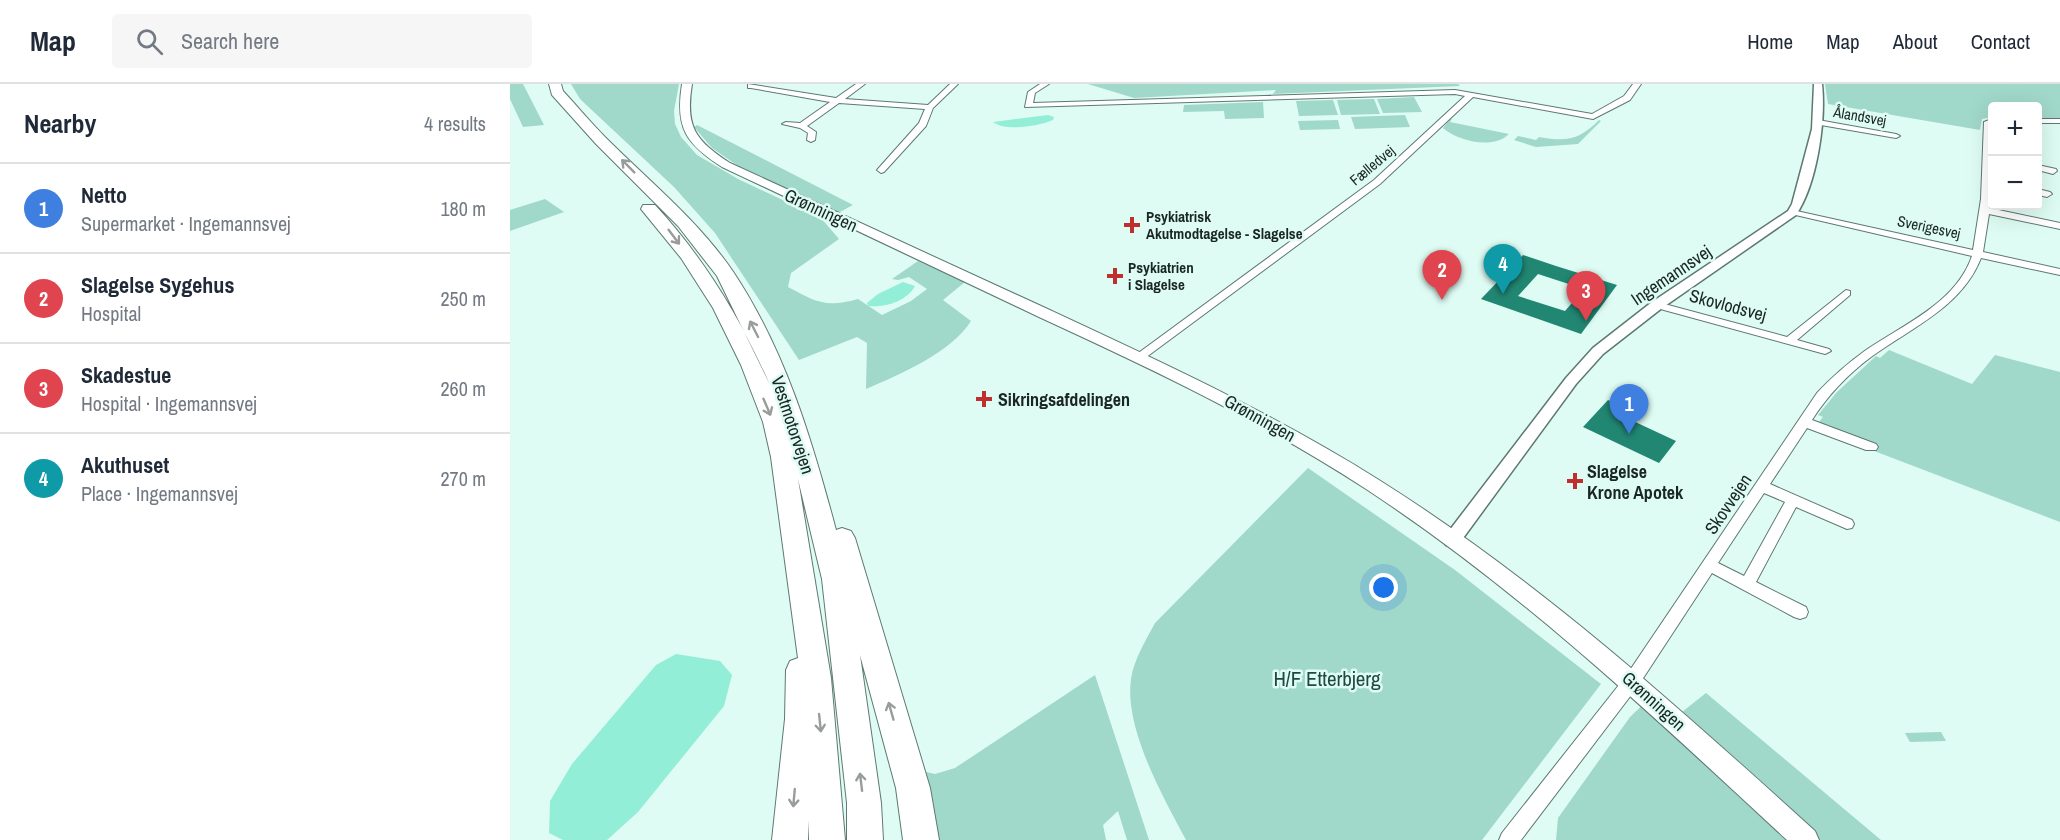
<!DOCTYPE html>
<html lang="en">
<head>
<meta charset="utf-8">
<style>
  :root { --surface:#fff; --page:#f6f6f7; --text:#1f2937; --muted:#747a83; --line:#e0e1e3; --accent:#7c3aed }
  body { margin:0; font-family:"Archivo Narrow",sans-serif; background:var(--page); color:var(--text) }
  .controls { position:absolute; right:18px; top:18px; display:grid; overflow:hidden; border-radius:6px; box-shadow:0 6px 24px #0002 }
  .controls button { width:54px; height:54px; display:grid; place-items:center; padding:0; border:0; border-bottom:2px solid var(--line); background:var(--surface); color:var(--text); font:30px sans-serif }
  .you { position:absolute; left:874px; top:504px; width:21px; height:21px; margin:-15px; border:4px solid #fff; border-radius:50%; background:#1a73e8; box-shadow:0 0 0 9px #1a73e833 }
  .badge { display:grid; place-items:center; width:39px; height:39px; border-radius:50%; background:var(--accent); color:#fff; font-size:20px; font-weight:700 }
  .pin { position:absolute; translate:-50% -50px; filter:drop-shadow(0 2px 3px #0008) }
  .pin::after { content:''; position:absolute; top:32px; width:21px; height:18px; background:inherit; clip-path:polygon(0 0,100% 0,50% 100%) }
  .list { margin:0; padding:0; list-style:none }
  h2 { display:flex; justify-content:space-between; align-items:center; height:78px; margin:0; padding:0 24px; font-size:26px }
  h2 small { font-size:20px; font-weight:400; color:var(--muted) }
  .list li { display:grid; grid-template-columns:39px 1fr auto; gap:18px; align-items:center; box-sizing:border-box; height:90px; padding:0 24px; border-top:2px solid var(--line) }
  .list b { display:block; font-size:22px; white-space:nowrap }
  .list p { margin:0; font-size:20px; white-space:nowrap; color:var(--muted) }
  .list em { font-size:20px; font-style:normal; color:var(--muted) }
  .icon { flex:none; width:33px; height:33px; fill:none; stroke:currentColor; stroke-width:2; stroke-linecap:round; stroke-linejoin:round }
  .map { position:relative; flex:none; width:1550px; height:756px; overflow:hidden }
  header { display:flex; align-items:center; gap:36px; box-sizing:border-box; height:84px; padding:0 30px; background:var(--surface); border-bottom:2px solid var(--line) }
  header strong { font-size:28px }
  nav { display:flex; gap:33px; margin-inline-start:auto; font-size:21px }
  .search { width:420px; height:54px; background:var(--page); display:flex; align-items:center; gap:15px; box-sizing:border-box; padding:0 21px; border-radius:6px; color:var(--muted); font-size:22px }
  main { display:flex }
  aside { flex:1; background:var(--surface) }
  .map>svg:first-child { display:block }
  .green { fill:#a0d8c9 }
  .water { fill:#92eed7 }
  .building { fill:#218773; fill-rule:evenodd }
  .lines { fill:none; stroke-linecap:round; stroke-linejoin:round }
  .minor-casing { stroke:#5e7972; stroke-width:2 }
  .tertiary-casing { stroke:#5e7972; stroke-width:3 }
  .secondary-casing { stroke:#5e7972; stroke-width:2 }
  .motorway-casing { stroke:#5e7972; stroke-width:2 }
  .minor { fill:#fff; fill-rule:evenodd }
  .tertiary { fill:#fff; fill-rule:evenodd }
  .secondary { fill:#fff; fill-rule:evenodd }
  .motorway { fill:#fff; fill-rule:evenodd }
  .oneway { stroke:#989d9c }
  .poi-dot { fill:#be2f2e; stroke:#defcf3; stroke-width:2 }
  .labels { text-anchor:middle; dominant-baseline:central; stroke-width:5; stroke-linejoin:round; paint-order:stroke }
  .far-street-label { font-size:15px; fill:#1a2623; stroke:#defcf3 }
  .far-poi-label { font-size:15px; font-weight:bold; fill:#1a2623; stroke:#defcf3; text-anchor:start }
  .street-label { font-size:18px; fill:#1a2623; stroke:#defcf3 }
  .poi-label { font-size:18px; font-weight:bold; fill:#1a2623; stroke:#defcf3; text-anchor:start }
  .near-park-label { font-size:21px; fill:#1f493f; stroke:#defcf3 }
</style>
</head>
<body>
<header>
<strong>Map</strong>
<div class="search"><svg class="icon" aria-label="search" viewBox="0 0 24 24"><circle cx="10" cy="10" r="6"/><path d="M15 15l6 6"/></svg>Search here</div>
<nav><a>Home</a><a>Map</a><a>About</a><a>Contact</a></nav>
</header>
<main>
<aside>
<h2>Nearby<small>4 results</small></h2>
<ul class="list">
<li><span class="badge" style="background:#3f7fe0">1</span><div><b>Netto</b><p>Supermarket · Ingemannsvej</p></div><em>180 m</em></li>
<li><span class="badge" style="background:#e0444e">2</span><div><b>Slagelse Sygehus</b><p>Hospital</p></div><em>250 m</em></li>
<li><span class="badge" style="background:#e0444e">3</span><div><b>Skadestue</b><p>Hospital · Ingemannsvej</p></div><em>260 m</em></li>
<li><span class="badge" style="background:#0f9aa8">4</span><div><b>Akuthuset</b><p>Place · Ingemannsvej</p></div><em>270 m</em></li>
</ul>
</aside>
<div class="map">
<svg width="1550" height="756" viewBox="0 0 1550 756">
  <rect width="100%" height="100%" fill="#defcf3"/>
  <g class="green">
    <path d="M0,0h13l21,41 -21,2 -13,-28z"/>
    <path d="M61,0h108l-5,27 1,13 6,13 16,18 41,24 83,39 18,21 -48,34 -3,14c28,15 37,21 70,12l24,16 29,-14 16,-12 -18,-12 -11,3 -6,-1 26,-18 47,21 -22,18 28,21c-19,31 -72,54 -105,68l1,-46 -10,-6 -58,23 -84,-127 -41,-46 -94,-88z"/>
    <path d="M578,0h370l2,2 -187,8 3,-4 -142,8z"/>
    <path d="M1315,0h235v34h-22v-12h-46v11l-10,2 -2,11 -152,-26z"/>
    <path d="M904,13l8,15 -39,1 -6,-14z"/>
    <path d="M864,15l6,15 -39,1 -4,-15z"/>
    <path d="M823,16l5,15 -39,1 -3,-15z"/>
    <path d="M753,18l1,16 -39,1 -1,-8 -41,1 1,-7z"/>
    <path d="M895,31l5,12 -55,2 -4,-12z"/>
    <path d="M940,35h2l-2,3 59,12c-16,16 -51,7 -66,-6z"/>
    <path d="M828,36l2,9 -40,1 -2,-9z"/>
    <path d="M1089,36l2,1 -23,23 -42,3 -22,-7 4,-4 18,4 3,-3c28,5 40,3 60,-17z"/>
    <path d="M187,41l156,80 -15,8 -100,-47 -26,-18 -18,-21z"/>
    <path d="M35,115l19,13 -54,19v-21z"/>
    <path d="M1379,266l83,34 23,-29 65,17v150l-246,-94 9,-11 -5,-2 19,-23 39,-36 4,2z"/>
    <path d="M798,384l147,102 146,114 -119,156h-296c-23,-43 -62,-112 -55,-161 3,-20 15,-39 24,-56z"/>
    <path d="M585,591l54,165h-22l-9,-29 -15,14 3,15h-168l-16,-69 13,3 20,-6z"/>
    <path d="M1145,609l27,19 24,-19 175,147h-325l2,-22 72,-101z"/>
    <path d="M1431,648l5,9 -36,1 -5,-9z"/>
  </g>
  <g class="water">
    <path d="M538,31l6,2 -1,3c-14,6 -47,12 -60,2z"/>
    <path d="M393,198l12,4c-8,15 -30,22 -47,20l-1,-3 11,-9z"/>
    <path d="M166,570l44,7 12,14 -8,31 -86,106 -31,28h-44l-14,-7 1,-32 22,-37 84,-99z"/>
  </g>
  <g class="building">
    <path d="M1013,171l33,11 61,19 -36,49 -100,-35zM1028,190l46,15 -19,22 -47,-15z"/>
    <path d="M1098,316l14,6 -6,7 60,28 -17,22 -76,-36z"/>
  </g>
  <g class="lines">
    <defs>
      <g id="minor">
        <path d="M238,0l88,14 20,-14h9l-20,15 83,6 22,-21h8l-25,24 -7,18 -42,46 -3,1 -4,-3 42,-47 6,-14 -86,-6 -32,23 9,6 -1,8 -4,2 -4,-2 1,-7 -8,-5 -18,-4 4,-2 14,1 30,-21 -79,-14h-3z"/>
        <path d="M530,0h9l-14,9 -2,10 422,-13 137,24 32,-18 9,-12h8l-11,16 -37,19 -120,-22 -93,87 -239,177 -4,-1 -2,-3 2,-3 237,-174 91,-84 -10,-2 -430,13 3,-15z"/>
        <path d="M1482,35l-3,89 71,15v6l-71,-15 -6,38 77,17v6l-79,-17c-19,49 -70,70 -110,99 -24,18 -43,38 -59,63l64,24 2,3 -2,3h-10l-59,-22 -37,56 82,36 2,4 -2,4 -5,1 -51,-22 -40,75 50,25 2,5 -2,5 -6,2 -6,-2 -82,-44 -74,113 -117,154h-22l3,-7 124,-157 191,-283c15,-16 31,-30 49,-43 38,-26 90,-47 106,-94l-185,-43 5,-3 181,40 8,-51 3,-77zM1254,409l21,9 -41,74 -26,-13z"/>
        <rect x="1528" y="35" width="22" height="4"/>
        <path d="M1308,36l78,14 4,2 -4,2 -81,-14v-4z"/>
        <path d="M1528,81l18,4 1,2 -4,3 -15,-4z"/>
        <path d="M1528,105l12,3 2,2 -5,3 -9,-2z"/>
        <path d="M1336,206l4,1v4l-53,45 32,9 2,2 -6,3 -172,-47 -1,-2 5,-3 130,35z"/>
      </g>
      <path id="tertiary" d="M1304,0h8c4,37 -5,100 -26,131l-134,93 -59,46 -27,30 -118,161h-12l-3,-5 3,-5 120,-157 27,-30 59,-46 136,-91 4,-7 20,-75z"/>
      <path id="secondary" d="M172,0h10c-7,43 3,56 38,79 107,49 215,99 322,148 112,52 222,103 327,169 159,100 297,225 436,351l4,9h-32c-135,-125 -267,-250 -421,-351 -104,-68 -214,-120 -327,-172 -105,-50 -211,-100 -317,-150 -36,-23 -47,-39 -40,-83z"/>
      <path id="motorway" d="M39,0h12l2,7c15,16 28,32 43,47 44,44 93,83 128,135 52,79 78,167 102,257l6,-2 9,3 4,7 75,250 9,52h-36l-7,-52 -36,-133 21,148 2,37h-36v-37l-25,-224 -24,-100 33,199 14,162h-36v-20l-1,20h-36l13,-121 1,-49 4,-9 8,-3 -27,-201 -8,-35 -22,-57 -28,-57 -32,-50 -40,-49 2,-4h12c49,53 86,114 115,180l-53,-109 -39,-50 -82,-82 -44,-49z"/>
    </defs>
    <use href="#minor" class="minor-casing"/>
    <use href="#tertiary" class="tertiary-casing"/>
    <use href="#secondary" class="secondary-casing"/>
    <use href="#motorway" class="motorway-casing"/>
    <use href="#minor" class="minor"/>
    <use href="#tertiary" class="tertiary"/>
    <use href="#secondary" class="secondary"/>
    <use href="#motorway" class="motorway"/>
  </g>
  <defs><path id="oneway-shaft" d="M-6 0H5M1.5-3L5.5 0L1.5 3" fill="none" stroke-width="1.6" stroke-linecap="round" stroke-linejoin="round" transform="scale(1.5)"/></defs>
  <g class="oneway">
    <use href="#oneway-shaft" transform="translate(118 82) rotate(-135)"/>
    <use href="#oneway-shaft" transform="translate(164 153) rotate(53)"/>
    <use href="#oneway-shaft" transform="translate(244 245) rotate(-117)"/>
    <use href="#oneway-shaft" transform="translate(257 323) rotate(67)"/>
    <use href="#oneway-shaft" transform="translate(381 627) rotate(-106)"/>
    <use href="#oneway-shaft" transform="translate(310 639) rotate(84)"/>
    <use href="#oneway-shaft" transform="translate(351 698) rotate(-97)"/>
    <use href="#oneway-shaft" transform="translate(284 714) rotate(95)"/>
  </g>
  <g class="poi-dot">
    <path d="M619 132h6v6h6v6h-6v6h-6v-6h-6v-6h6z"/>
    <path d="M602 183h6v6h6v6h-6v6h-6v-6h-6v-6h6z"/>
    <path d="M471 306h6v6h6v6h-6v6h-6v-6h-6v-6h6z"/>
    <path d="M1062 388h6v6h6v6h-6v6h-6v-6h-6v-6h6z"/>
  </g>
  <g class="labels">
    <g class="far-street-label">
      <text transform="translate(1350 32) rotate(10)">Ålandsvej</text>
      <text transform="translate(862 81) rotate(-40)">Fælledvej</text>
      <text transform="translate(1419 143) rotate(12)">Sverigesvej</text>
    </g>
    <g class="far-poi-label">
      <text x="636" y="132">Psykiatrisk<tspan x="636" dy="17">Akutmodtagelse - Slagelse</tspan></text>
      <text x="618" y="183">Psykiatrien<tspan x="618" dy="17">i Slagelse</tspan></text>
    </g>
    <g class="street-label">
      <text transform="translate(311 126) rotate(25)">Grønningen</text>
      <text transform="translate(1161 191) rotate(-34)">Ingemannsvej</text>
      <text transform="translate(1218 221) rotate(15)">Skovlodsvej</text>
      <text transform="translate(750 334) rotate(29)">Grønningen</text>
      <text transform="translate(283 341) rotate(72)">Vestmotorvejen</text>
      <text transform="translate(1218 420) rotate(-56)">Skovvejen</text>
      <text transform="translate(1144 617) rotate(42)">Grønningen</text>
    </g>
    <g class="poi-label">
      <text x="488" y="315">Sikringsafdelingen</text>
      <text x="1077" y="387">Slagelse<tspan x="1077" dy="21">Krone Apotek</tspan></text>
    </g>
    <g class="near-park-label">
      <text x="817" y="594">H/F Etterbjerg</text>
    </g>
  </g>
</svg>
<div class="controls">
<button>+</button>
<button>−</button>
</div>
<div class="you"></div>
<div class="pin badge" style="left:1119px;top:350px;background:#3f7fe0">1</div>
<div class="pin badge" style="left:932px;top:216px;background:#e0444e">2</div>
<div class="pin badge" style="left:1076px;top:237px;background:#e0444e">3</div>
<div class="pin badge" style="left:993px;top:210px;background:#0f9aa8">4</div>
</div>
</main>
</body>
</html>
